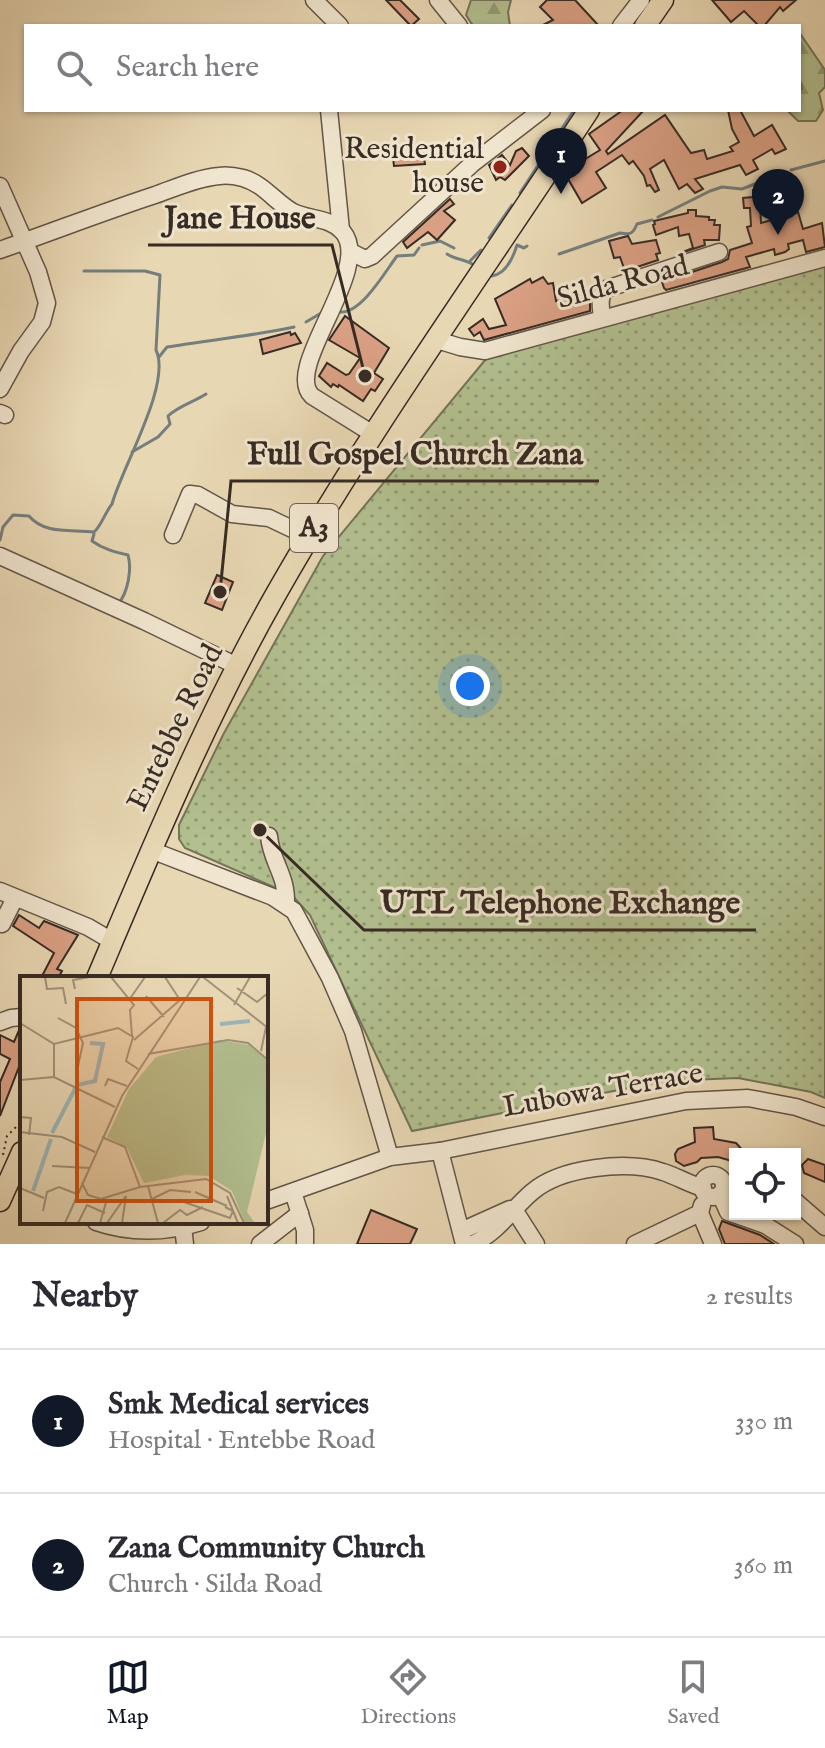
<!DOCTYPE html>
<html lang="en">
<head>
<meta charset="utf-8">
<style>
  :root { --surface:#fff; --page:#f7f7f7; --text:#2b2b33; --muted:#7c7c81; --line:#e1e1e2; --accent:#111827 }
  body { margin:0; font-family:"IM FELL English",serif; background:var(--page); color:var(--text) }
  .controls { position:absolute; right:24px; bottom:24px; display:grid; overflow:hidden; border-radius:0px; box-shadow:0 2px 6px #0004 }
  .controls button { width:72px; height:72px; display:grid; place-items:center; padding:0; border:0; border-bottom:2px solid var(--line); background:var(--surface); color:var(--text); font:40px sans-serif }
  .you { position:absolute; left:470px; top:686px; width:28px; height:28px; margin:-20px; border:6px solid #fff; border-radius:50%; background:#1a73e8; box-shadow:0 0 0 12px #1a73e833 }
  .badge { display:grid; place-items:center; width:52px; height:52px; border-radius:50%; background:var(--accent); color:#fff; font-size:26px; font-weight:700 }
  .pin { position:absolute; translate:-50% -66px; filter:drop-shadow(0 2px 4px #0008) }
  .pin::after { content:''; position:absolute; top:42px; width:28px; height:24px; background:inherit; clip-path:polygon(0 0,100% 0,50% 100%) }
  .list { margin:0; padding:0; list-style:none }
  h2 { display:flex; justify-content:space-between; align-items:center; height:104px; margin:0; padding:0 32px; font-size:34px }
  h2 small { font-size:26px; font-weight:400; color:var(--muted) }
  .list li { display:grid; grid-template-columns:52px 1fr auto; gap:24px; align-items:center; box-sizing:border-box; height:144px; padding:0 32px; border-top:2px solid var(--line) }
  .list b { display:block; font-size:30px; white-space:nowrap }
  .list p { margin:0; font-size:26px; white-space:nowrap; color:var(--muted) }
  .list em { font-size:26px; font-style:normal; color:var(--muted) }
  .icon { flex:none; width:44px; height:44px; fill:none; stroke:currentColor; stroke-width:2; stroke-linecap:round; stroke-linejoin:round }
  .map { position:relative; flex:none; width:825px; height:1244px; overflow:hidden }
  .search { position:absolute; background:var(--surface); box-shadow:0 2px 6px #0004; left:24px; right:24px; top:24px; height:88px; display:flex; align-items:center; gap:20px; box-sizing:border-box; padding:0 28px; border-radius:0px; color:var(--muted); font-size:30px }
  .sheet { height:392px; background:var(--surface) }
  nav { display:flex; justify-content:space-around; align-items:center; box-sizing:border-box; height:112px; border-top:2px solid var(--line); background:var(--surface); font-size:22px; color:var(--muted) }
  nav a { display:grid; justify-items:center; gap:4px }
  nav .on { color:var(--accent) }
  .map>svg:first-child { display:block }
  .grass { fill:url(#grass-dots); stroke:#74755a; stroke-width:2 }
  .forest { fill:url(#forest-firs); stroke:#74755a; stroke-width:2 }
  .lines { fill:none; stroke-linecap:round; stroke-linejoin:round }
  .stream { stroke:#747e7d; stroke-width:3 }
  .building { fill:#daa084; stroke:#372b24; stroke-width:2 }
  .minor-casing { stroke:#635648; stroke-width:19 }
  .major-casing { stroke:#372b24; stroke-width:23 }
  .path { stroke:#372b24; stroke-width:2; stroke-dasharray:2 4; stroke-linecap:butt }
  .minor { stroke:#f0e5ce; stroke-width:16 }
  .major { stroke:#e8d7b3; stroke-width:20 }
  .poi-dot { fill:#8f2418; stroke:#f0e5ce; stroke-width:3 }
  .labels { text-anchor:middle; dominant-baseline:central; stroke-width:6; stroke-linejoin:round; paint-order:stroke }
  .shield { fill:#f0e5ce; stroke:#6e6357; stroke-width:2 }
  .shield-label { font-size:28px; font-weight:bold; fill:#372b24 }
  .poi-label { font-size:30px; fill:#372b24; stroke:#f0e5ce; text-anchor:end }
  .street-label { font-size:30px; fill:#372b24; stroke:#f0e5ce }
  .inset-river { fill:none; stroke:#9db6b8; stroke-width:4 }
  .inset-road { fill:none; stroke:#a1927a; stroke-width:2 }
  .view { fill:#cd5210; fill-opacity:0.15; stroke:#cd5210; stroke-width:4 }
  .inset-edge { fill:none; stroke:#372b24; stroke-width:4 }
  .leader { fill:none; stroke:#372b24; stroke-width:3 }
  .callout-dot { fill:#372b24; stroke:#f0e5ce; stroke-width:3 }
  .callout-label { font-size:32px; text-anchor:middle; font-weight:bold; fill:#372b24; stroke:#f0e5ce; stroke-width:6; stroke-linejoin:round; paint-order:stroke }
</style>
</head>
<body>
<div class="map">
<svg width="825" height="1244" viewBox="0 0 825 1244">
  <defs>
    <pattern id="grass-dots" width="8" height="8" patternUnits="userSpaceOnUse" patternTransform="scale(2)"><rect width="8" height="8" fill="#b2bf8f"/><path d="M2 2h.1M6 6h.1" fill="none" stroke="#929b75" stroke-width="1.8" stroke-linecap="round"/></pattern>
    <pattern id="forest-firs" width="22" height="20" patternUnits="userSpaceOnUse" patternTransform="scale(2)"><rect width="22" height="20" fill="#b2bf8f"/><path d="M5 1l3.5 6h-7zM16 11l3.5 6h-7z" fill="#929b75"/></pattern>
  </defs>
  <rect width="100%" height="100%" fill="#e8d7b3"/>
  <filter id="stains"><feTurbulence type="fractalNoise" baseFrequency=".0025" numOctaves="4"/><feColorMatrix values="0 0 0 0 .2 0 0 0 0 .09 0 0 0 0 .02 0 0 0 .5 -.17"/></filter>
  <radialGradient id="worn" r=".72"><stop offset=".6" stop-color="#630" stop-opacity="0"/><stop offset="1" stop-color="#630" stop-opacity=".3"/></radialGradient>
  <path class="grass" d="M825,263v835l-14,-6 -73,-14 -74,3 -252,50 -102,-216 -18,-20 -107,-47 -6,-9v-14l45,-92 99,-177 163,-197z"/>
  <g class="forest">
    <path d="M471,0h40l-3,12 2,14h-37l-7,-11z"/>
    <path d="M799,32l26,38v17l-6,6 4,17 -7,11h-18l-9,-9v-2h10v-19l3,-2 -3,-14z"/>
  </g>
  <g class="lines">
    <g class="stream">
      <path d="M632,26l19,-26"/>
      <path d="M791,170l34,-9"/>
      <path d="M520,193l54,-83"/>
      <path d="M658,217l52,-26 12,-4 20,2 41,-16"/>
      <path d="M489,238l23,-33"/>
      <path d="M422,245l18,-4 14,7"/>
      <path d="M447,254c9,6 18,5 27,11"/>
      <path d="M559,254l61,-21c10,2 13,1 17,-9l15,-4"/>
      <path d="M470,261l11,-11"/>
      <path d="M492,276c14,-2 21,-18 25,-31l7,3 3,-2"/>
      <path d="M340,312c21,2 45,-40 57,-56l17,-1 5,-7"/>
      <path d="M306,322l17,-10"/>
      <path d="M159,357l8,-10c43,-7 85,-11 127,-20"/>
      <path d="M132,452l26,-15 12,-13 -2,-8c10,-10 26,-14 38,-22"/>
      <path d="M94,534l-2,7c11,8 23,11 36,14 4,14 0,38 -10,49"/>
      <path d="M0,540l3,-13 10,-12 16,1c16,19 42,13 65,16 6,-4 12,-21 18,-28 10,-37 60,-120 44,-154l4,-75 -15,-4h-61"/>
    </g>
  </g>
  <g class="building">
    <path d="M386,0h14l19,19 -8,7z"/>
    <path d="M547,0h28l24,26h-58l12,-6 -13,-13z"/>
    <path d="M712,0h84l-13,11 -3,-4 -16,19h-5l-15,-15 -13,11z"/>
    <path d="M623,110h21l-38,41 2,3 57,-39 26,38 13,-3 3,9 26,-8 -3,-4 9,-5 -7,-13 -4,-19h12l14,26 18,-11 14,24 -11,5 -3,-5 -19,11 5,9 -12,6 -6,-10 -45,14 8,10 -8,4 -8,-9 -8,5 -15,-29 -14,9 9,21 -4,2 -5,-7 -3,1 -3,-10 -11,-15 -4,3 -7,-9 -26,17 10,16 -24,15 -18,-31 36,-22 -11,-16z"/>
    <path d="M522,148l7,8 -24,24 -5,-3 -4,3 -7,-15 13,-10 8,10 6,-14z"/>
    <path d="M423,153l2,11 -31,2 -1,-8z"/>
    <path d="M782,174l6,10 -3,2 2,4 -27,14 1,19 37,-11 5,17 19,-6 3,24 -19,5 -3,-12 -15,4 1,5 -4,3 -10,3 -1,-6 -28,8 4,10 -84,23 -2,-2 -2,-6 60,-20 6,-3 2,-9 22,-7 -5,-16 4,-1 -1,-18h-6l-1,-10 10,-1v-7z"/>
    <path d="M450,199l4,5 -10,7 11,9 -18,20 -9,-8 -21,16 -4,-6z"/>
    <path d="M688,210h8v6l13,1v3h6l-1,5h6l-1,15h-15l1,5 -27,9 15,-6 -4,-14 -10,2 -1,-9 -22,8 -3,-10 2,-1 -1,-3 34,-8z"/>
    <path d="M628,236l4,8 24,-4 4,13 -4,1 2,6 -33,11 -5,-14 -6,1 -5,-17z"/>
    <path d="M543,277l5,7 5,-1 3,18 16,-3 11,-6 1,3 6,-3v19l-106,29 -4,-8 -6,4 -5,-7 14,-10 6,10 17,-4 -11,-26 35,-20 2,4z"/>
    <path d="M345,316l44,32 -15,25 9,6 -8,12 -4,-2 -8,12 -24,-16 -1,2 -5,-3 -2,3 -12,-11 8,-13 19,12 3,-1 11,-16 -31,-18z"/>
    <path d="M290,332l1,3 4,-2 6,10 -38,11 -3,-14z"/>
    <path d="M217,575l16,7 -11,28 -17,-7z"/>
    <path d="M19,915l20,13 5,-7 34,14 -21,34 5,2 -4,7h-17l13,-25 -41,-27z"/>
    <path d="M20,1028l2,31 -22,57v-34l10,-23 -10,-5v-19l14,7z"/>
    <path d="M713,1127l1,12 22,4 10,11h-11v8l-17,-5 -17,1 -4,4 -13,4 -8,-5 -1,-7 3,-5 17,-7 -1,-14z"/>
    <path d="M808,1159l17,6v17l-21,-9 -2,-8z"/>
    <path d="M371,1210l46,19 -7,15h-53z"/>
    <path d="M722,1221l38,14 14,9h-49l-6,-15z"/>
  </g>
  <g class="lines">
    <defs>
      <g id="minor">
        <path d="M314,0l26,26"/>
        <path d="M438,0l21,26"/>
        <path d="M621,26l20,-26"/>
        <path d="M329,110l12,120"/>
        <path d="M0,186l38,86 9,31 -5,19 -21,29 -21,38"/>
        <path d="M0,250c52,-18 103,-38 155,-55 20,-7 42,-17 64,-19 7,-1 16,0 24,2 21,6 32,24 50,34 16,8 37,5 50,20 31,37 -61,136 -31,164l61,38"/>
        <path d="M351,252l14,7 7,-3 100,-92 70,-54"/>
        <path d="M602,318c-1,-10 -4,-22 4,-29l113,-37"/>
        <path d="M437,340l23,7 25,4 340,-93"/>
        <path d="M0,413l5,2"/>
        <path d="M173,535l17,-41 8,1 34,19 37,4 40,19"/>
        <path d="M0,556l144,65 93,45"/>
        <path d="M269,836c2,26 18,38 17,68"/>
        <path d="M151,850l122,47 21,14 36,67 23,53 37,126"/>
        <path d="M0,891l88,36 24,14"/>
        <path d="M2,924l13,-26"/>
        <path d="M0,1022l11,-4 11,-1"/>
        <path d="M440,1151l24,93"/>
        <circle cx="713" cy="1186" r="11"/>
        <path d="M293,1192l12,38v14"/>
        <path d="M720,1194l8,18 37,13 30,19"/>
        <path d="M266,1201l124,-44 50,-6 246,-50 62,-3 48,9 29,10"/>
        <path d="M795,1201l30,26"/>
        <path d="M702,1205l-2,8 13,31"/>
        <path d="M515,1211l21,33"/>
        <path d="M96,1222c35,12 70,11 105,0"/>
        <path d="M183,1227l2,17"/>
        <path d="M461,1231l49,-22"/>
        <path d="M260,1244l40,-31"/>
        <path d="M473,1244c25,-12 38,-34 59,-52 29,-25 95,-32 131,-20 13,4 26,12 40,16"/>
        <path d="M635,1244l65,-31"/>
      </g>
      <g id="major">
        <path d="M645,26l18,-26"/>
        <path d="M97,978c55,-130 109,-261 179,-384 95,-167 208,-323 313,-484"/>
        <path d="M0,1201l22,-49"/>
      </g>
    </defs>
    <use href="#minor" class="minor-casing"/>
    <use href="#major" class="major-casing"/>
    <path class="path" d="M3,1155l4,-19 15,-15"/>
    <use href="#minor" class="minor"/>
    <use href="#major" class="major"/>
  </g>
  <circle class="poi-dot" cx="500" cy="167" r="8"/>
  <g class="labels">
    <rect class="shield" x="290" y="504" width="48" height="48" rx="6"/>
    <g class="shield-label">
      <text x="314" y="528">A3</text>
    </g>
    <g class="poi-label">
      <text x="484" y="150">Residential<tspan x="484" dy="34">house</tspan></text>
    </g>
    <g class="street-label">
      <text transform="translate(623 283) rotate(-15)">Silda Road</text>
      <text transform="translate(176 728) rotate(-64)">Entebbe Road</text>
      <text transform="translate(603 1091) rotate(-10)">Lubowa Terrace</text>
    </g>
  </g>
  <g transform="translate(20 976)">
    <rect width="248" height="248" fill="#e8d7b3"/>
    <path d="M199,64l30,5 19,16v64l-21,87 8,11h-10l-13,-32 -23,-15 -24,-1 -41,8 -17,-35 -20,-11 22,-48 27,-32z" fill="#b2bf8f"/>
    <path class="inset-river" d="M200,48l30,-3M32,157l25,-48 18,-4 8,-37 -13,-1M13,215l18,-52"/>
    <path class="inset-road" d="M25,1l2,12 16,-1 3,16M91,1l23,28 -4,5 2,26M145,1l15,23M183,1l65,51M217,12l20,14 11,-9M55,13l-2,-9 16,-3M126,20l18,21M109,24l16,-23M214,29l16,-28M38,42l18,10 7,15 -5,23M0,47l34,21 64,-16 15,9 -7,24 12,8M114,64l46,-40M241,75l5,-24M128,78l80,-14 20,3 20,17M34,101v-33M0,104l34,-3 61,30M85,110l3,-7 19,7M0,141l11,1 -2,17M0,156l42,5 33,15M82,161l23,10 15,40M32,190l37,2M62,207l6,12 13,4 39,-12 66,-8 24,14 14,30M128,210l10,37M0,212l24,10M175,216l32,14M207,220l11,27M132,223l18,-9 21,2M161,225l49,17 3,-7 -8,-4M23,235l4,-19 12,-5 18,7M45,247l57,-127 78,-119M58,247l9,-18 18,8M80,247l7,-24M87,247l19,-27M102,247l4,-27M143,247l17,-13 7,5 16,-8"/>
    <path class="view" d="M57,23h134v202h-134z"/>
    <rect width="248" height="248" class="inset-edge"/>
  </g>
  <path class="leader" d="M365 376L332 245H148M220 592L231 481H599M260 830L364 930H756"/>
  <g class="callout-dot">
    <circle cx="365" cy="376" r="8"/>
    <circle cx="220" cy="592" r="8"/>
    <circle cx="260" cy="830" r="8"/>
  </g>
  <g class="callout-label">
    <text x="240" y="228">Jane House</text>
    <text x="415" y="464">Full Gospel Church Zana</text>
    <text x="560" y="913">UTL Telephone Exchange</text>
  </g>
  <rect width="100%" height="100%" filter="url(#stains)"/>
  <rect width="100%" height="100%" fill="url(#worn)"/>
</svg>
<div class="controls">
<button><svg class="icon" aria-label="locate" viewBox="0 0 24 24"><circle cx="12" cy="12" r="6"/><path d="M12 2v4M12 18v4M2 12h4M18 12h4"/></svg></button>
</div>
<div class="you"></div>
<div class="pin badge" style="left:561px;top:194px">1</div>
<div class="pin badge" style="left:778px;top:235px">2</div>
<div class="search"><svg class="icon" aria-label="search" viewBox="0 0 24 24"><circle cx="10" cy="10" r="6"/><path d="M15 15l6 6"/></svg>Search here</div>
</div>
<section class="sheet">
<h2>Nearby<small>2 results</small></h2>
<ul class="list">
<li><span class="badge">1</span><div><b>Smk Medical services</b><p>Hospital · Entebbe Road</p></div><em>330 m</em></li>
<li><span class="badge">2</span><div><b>Zana Community Church</b><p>Church · Silda Road</p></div><em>360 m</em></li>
</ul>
</section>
<nav>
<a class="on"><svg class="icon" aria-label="map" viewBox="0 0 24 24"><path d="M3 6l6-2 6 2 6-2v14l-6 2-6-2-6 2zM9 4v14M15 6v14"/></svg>Map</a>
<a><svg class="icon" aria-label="directions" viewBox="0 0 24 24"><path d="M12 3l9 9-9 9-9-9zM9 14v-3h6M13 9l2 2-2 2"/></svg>Directions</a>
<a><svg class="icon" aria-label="saved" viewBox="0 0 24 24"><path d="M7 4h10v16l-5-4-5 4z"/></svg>Saved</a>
</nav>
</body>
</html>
